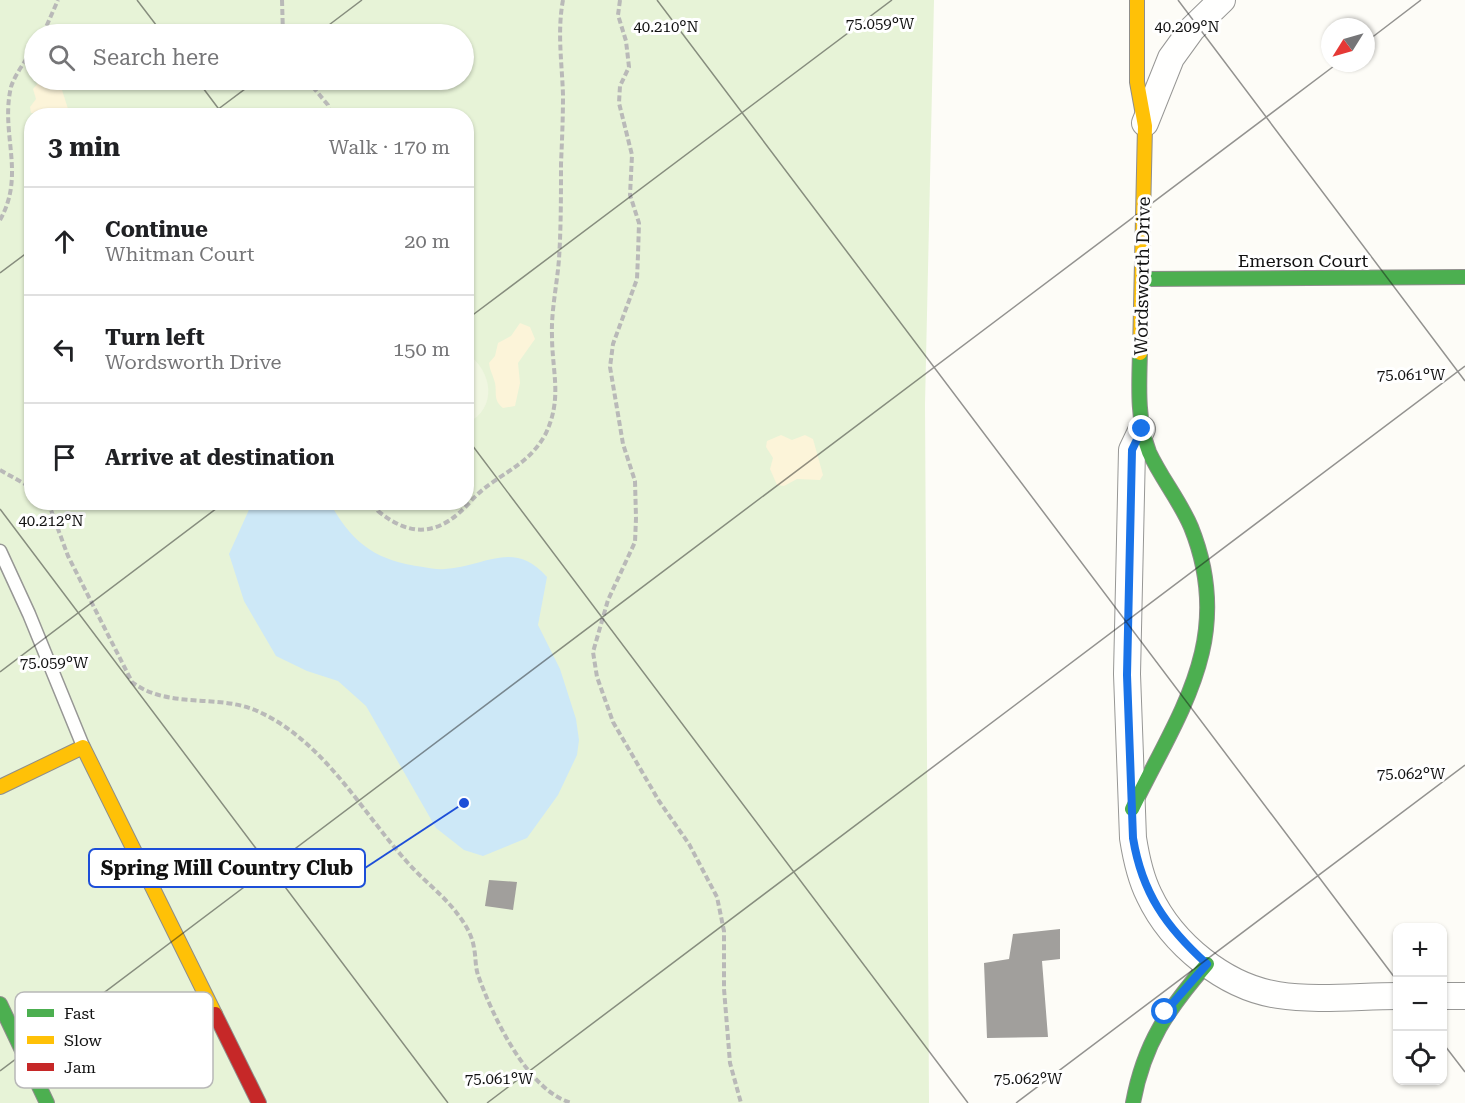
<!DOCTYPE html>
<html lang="en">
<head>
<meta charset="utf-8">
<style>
  :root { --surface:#fff; --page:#f2f2f2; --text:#202124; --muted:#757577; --line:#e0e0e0 }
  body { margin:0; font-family:"Roboto Serif",serif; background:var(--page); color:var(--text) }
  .controls { position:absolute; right:18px; bottom:18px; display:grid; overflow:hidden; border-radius:12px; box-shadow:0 2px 4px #0004 }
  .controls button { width:54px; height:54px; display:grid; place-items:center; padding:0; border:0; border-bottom:2px solid var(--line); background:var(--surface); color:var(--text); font:30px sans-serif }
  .compass { position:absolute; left:1321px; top:18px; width:54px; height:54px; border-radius:50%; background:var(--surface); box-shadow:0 2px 4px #0004; rotate:233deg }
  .stop { position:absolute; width:18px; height:18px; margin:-14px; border:4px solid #1a73e8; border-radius:50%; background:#fff }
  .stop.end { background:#1a73e8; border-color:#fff; box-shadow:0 2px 6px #0008 }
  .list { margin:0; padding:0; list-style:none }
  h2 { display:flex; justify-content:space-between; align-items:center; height:78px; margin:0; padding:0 24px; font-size:26px }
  h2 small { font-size:20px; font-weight:400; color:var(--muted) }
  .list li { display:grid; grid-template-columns:39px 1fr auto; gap:18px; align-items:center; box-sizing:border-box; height:108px; padding:0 24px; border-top:2px solid var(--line) }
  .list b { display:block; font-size:22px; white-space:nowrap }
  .list p { margin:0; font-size:20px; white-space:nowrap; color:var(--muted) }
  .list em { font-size:20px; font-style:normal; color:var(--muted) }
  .icon { flex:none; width:33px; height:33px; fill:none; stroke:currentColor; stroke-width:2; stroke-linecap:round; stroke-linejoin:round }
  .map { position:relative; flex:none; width:1465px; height:1103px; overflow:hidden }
  .search { position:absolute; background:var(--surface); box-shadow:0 2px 4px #0004; left:24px; top:24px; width:450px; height:66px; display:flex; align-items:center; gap:15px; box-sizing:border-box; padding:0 21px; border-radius:33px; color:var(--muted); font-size:22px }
  .panel { position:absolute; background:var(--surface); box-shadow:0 2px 4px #0004; left:24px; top:108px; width:450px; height:402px; border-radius:24px }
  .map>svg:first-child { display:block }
  .green { fill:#e7f3d7; fill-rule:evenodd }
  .sand { fill:#fcf4d9 }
  .pitch { fill:#f0f6e1 }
  .water { fill:#cde8f7 }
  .building { fill:#a19f9c }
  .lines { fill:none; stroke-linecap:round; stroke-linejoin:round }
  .lane-casing { stroke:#979795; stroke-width:15 }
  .street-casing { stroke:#979795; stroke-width:28 }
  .fast-casing { stroke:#8e8d8b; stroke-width:16 }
  .slow-casing { stroke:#8e8d8b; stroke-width:16 }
  .jam-casing { stroke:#8e8d8b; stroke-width:16 }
  .path { stroke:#b9b9b8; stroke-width:4; stroke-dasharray:6 3; stroke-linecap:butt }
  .lane { stroke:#fffffe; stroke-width:12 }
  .street { stroke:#fffffe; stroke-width:26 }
  .fast { stroke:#4caf50; stroke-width:14 }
  .slow { stroke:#ffc107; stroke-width:14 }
  .jam { stroke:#c62828; stroke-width:14 }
  .route { stroke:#1a73e8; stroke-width:8 }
  .ticks { fill:none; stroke:#111; stroke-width:1.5; stroke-opacity:0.45 }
  .labels { text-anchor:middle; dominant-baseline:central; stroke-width:6; stroke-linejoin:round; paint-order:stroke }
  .street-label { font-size:18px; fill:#111; stroke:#fff }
  .key { fill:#fff; stroke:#b8b8b8; stroke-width:1.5 }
  .key-label { font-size:16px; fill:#111 }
  .ticks-label { font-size:15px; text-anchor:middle; fill:#111; stroke:#fff; stroke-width:6; stroke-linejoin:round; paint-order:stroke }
  .leader { fill:none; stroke:#1d4ed8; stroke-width:2 }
  .callout-dot { fill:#1d4ed8; stroke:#fff; stroke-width:2 }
  .callout { fill:#fff; stroke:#1d4ed8; stroke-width:2 }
  .callout-label { font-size:20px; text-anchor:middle; font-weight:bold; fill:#111 }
</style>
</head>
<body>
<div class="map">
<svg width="1465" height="1103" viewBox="0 0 1465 1103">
  <rect width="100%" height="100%" fill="#fdfcf7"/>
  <path class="green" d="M0,0h934l-9,404 4,699h-929zM34,34h430v46h-430zM32,116h434v386h-434z"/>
  <g class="sand">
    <path d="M50,80l12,10 8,25 -39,-2 -1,-6 6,-8 -3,-10 5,-6z"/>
    <path d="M520,323l10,4 5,12 -17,24 2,20 -5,23 -12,2c-10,-8 -6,-15 -8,-25 -2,-8 -5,-12 -6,-20l6,-7 3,-13 13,-7z"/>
    <path d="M781,435l11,5 13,-5 8,4 10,36 -3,5 -23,-1 -13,7 -7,-1 -7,-16 3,-11 -7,-11 1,-6z"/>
  </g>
  <path class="pitch" d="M466,353c27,17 32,56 1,70z"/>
  <path class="water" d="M330,503c22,40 46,58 93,64 7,1 15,3 22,2 41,-3 69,-30 102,8l-9,48 22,44 16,50 3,21 -2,15 -19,40 -31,43 -44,18 -19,-6 -28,-22 -70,-122 -28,-25 -31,-10 -31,-15 -32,-55 -15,-47 23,-51z"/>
  <g class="building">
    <path d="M489,880l28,2 -4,28 -28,-4z"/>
    <path d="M1060,929v30l-18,2 6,76 -61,1 -3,-75 25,-4 4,-25z"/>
  </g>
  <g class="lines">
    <defs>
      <path id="lane" d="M0,551l29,63 54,132"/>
      <g id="street">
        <path d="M1145,123l26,-65 21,-29 30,-29"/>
        <path d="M1142,429l-10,21 -5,224 6,164c3,19 7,39 16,57 23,49 76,92 129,100 38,6 81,1 120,1"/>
        <path d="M1442,996h23"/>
      </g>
      <g id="fast">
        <path d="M1142,279l323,-2"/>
        <path d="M1132,809c47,-97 104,-170 59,-282 -11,-26 -30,-49 -42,-75 -12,-31 -10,-67 -9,-99"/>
        <path d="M0,1004l47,99"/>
        <path d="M1133,1103c11,-60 35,-94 74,-139"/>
      </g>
      <g id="slow">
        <path d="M1137,0v82l8,44 -5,227"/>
        <path d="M0,787l83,-40 132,267"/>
      </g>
      <path id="jam" d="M215,1014l44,89"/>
    </defs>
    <use href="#lane" class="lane-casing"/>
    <use href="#street" class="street-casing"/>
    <use href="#fast" class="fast-casing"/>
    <use href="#slow" class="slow-casing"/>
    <use href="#jam" class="jam-casing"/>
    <g class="path">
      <path d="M282,0l1,34"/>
      <path d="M620,0l-2,15 8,26 3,26 -9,19 -1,17 13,52 -2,40 9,28 -1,32 -1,24 -24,65 -3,23 13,77 12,37 1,37 -1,24 -27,58 -15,52 4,25 16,45 46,79 30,43 28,53 7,34v58l6,74 11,40"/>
      <path d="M43,34l15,-34"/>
      <path d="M307,80l21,25 3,11"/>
      <path d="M0,220c26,-46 0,-86 11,-133 4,-13 16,-28 23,-40"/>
      <path d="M0,470l32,18"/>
      <path d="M48,502l20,54 64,126c35,27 84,12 123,28 69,30 105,100 153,153 15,17 34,31 48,49 8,10 16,22 18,36 2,9 1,18 4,27 14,40 50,117 94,128"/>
      <path d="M376,502l2,9c35,29 64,23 93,-10 24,-27 55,-32 74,-66 18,-36 7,-63 7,-99 -1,-25 5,-51 7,-77 2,-31 2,-64 2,-95 1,-23 2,-46 2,-69 -1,-32 -6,-63 0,-95"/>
    </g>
    <use href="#lane" class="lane"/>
    <use href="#street" class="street"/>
    <use href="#fast" class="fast"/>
    <use href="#slow" class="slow"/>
    <use href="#jam" class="jam"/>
  </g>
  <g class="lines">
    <path class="route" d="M1142,429l-10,21 -5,225 6,163c9,55 33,89 74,126l-42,48"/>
  </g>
  <path class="ticks" d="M137,0l26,34M657,0l741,982M1178,0l287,381M317,34l45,-34M1366,42l55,-42M197,80l27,36M209,116l48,-36M0,273l32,-24M466,320l426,-320M466,437l502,666M0,509l448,594M0,672l225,-170M1442,1042l23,30M0,1071l1338,-1008M487,1103l978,-737M1016,1103l449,-338"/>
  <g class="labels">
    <g class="street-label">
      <text x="1303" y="260">Emerson Court</text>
      <text transform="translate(1142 276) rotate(-89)">Wordsworth Drive</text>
    </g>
  </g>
  <rect x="15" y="992" width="198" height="96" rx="9" class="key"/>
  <rect x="27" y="1009" width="27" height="8" fill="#4caf50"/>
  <rect x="27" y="1036" width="27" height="8" fill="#ffc107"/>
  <rect x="27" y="1063" width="27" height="8" fill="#c62828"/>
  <g class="key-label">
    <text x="64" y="1019">Fast</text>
    <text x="64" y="1046">Slow</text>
    <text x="64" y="1073">Jam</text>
  </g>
  <g class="ticks-label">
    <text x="880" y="29">75.059°W</text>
    <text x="666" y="32">40.210°N</text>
    <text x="1187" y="32">40.209°N</text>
    <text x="1411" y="380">75.061°W</text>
    <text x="51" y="526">40.212°N</text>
    <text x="54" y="668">75.059°W</text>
    <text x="1411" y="779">75.062°W</text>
    <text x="499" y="1084">75.061°W</text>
    <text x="1028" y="1084">75.062°W</text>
  </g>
  <path class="leader" d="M464 803L365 868"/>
  <circle class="callout-dot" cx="464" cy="803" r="6"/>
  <rect class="callout" x="89" y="849" width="276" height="38" rx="6"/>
  <g class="callout-label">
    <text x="227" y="875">Spring Mill Country Club</text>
  </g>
</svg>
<div class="controls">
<button>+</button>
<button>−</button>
<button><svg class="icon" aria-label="locate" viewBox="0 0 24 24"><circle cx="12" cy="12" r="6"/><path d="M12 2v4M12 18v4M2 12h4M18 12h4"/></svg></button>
</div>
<svg class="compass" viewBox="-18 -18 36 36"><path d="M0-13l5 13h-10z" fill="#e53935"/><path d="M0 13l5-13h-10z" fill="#757577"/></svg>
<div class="stop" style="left:1165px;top:1012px"></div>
<div class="stop end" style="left:1142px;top:429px"></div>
<div class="search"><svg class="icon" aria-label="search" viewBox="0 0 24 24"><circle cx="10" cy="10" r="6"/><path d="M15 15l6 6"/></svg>Search here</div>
<section class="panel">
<h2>3 min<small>Walk · 170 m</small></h2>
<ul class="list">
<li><svg class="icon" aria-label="ahead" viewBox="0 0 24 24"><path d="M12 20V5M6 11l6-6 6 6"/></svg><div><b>Continue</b><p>Whitman Court</p></div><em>20 m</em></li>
<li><svg class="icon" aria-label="left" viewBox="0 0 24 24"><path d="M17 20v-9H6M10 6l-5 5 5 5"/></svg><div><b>Turn left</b><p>Wordsworth Drive</p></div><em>150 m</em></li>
<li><svg class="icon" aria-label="arrive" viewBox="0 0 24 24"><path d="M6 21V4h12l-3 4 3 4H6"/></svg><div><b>Arrive at destination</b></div></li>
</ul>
</section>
</div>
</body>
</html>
